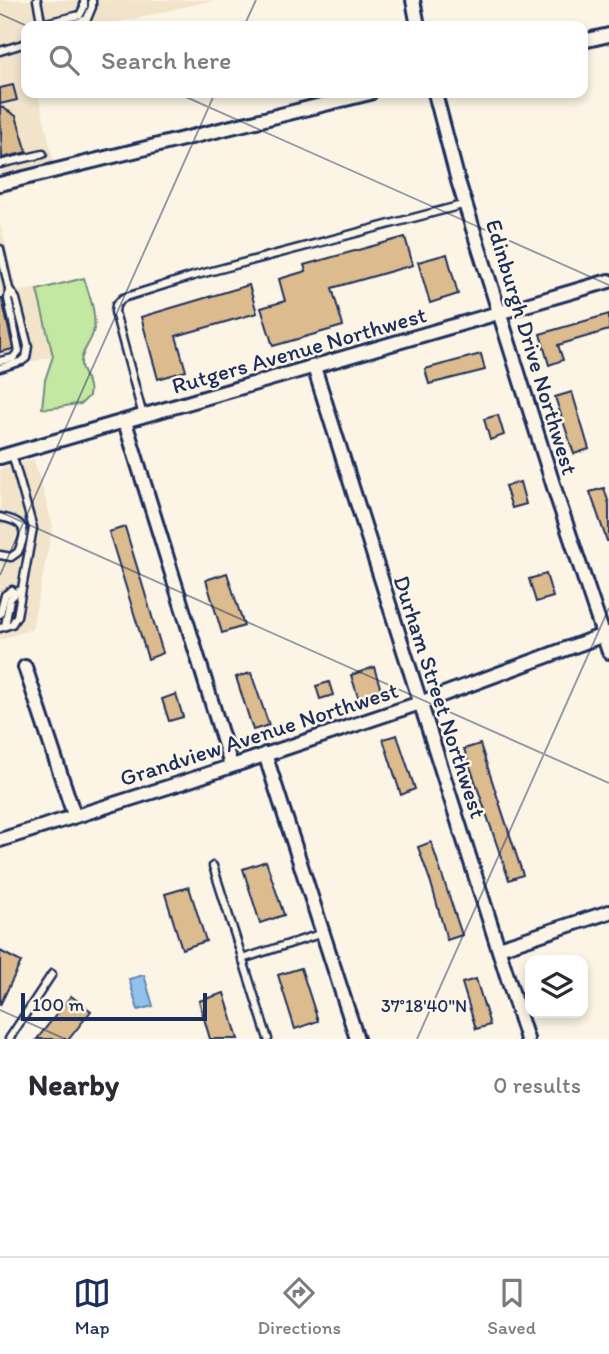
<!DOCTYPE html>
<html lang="en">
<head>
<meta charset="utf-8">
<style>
  :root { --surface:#fff; --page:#f2f2f3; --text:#2b2b33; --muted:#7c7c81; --line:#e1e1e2; --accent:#1b2f5e }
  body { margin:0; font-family:Itim,sans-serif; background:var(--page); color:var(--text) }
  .controls { position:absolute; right:21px; bottom:21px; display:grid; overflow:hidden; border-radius:14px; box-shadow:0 4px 10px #0003 }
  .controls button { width:63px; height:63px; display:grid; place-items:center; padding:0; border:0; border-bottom:2px solid var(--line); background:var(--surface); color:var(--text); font:35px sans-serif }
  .scale { position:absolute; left:21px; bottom:18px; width:186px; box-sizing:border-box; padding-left:7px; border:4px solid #1b2f5e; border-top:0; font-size:19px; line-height:24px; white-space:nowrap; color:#1b2f5e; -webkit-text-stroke:5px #fcf5e5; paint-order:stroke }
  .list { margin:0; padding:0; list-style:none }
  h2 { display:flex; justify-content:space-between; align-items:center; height:91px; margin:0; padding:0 28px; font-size:30px }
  h2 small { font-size:23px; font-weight:400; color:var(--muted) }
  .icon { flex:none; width:38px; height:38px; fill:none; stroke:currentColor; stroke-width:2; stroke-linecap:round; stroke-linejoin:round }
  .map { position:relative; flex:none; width:609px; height:1039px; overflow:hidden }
  .search { position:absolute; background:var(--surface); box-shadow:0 4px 10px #0003; left:21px; right:21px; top:21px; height:77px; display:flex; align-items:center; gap:18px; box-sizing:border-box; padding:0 24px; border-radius:14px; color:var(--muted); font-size:26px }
  .sheet { height:217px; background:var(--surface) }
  nav { display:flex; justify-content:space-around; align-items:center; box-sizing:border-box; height:98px; border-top:2px solid var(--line); background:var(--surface); font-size:19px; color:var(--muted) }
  nav a { display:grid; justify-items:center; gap:4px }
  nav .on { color:var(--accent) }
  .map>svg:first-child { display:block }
  .built { fill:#f2e4cb }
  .green { fill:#c3e8a2; stroke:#6f8c80; stroke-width:2 }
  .water { fill:#91c1ec; stroke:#6287b3; stroke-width:2 }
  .building { fill:#dcbb8e; stroke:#1b2f5e; stroke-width:2 }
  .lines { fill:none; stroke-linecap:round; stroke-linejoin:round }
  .lane-casing { stroke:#1b2f5e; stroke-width:11 }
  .street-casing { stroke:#1b2f5e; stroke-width:18 }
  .lane { stroke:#fcf5e5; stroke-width:6 }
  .street { stroke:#fcf5e5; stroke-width:12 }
  .ticks { fill:none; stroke:#1b2f5e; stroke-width:2; stroke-opacity:0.45 }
  .labels { text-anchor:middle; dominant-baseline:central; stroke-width:5; stroke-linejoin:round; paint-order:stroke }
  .street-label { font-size:23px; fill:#1b2f5e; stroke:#fcf5e5 }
  .ticks-label { font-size:18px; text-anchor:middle; fill:#1b2f5e; stroke:#fcf5e5; stroke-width:5; stroke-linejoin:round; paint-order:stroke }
</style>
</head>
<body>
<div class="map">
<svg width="609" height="1039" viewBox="0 0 609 1039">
  <rect width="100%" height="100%" fill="#fcf5e5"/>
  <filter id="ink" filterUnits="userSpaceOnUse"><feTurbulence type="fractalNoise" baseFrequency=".0143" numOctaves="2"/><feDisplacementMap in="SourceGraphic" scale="14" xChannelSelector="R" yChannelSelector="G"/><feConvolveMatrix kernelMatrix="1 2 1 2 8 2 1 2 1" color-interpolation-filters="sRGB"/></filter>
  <g filter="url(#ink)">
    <g class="built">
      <path d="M0,0h214l-111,26h-77v67h12l20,87 -58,14z"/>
      <path d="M0,222l17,70 20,-4 16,68 -53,15z"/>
      <path d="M34,459l19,67 -21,103 -32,11v-171z"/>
    </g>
    <path class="green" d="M84,278c5,17 14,38 9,55 -3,11 -13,20 -12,32 2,12 11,18 8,31l-8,8c-13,0 -26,6 -39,4l3,-28 8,-24 -16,-66z"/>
    <path class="water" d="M144,975l9,31 -15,4 -9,-31z"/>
    <g class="building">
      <path d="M13,85l4,15 -17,4v-16z"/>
      <path d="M0,106l16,10 11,36 -25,6z"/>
      <path d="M405,237l8,28 -81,23 11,38 -70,20 -12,-38 24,-7 -6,-22 27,-8 -2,-6z"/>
      <path d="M447,254l11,40 -28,9 -12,-41z"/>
      <path d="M249,285l8,28 -81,23 10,35 -28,8 -17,-62z"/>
      <path d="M0,298h2l11,51 -13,3z"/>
      <path d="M609,314v16l-51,15 5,15 -14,5 -9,-31z"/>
      <path d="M481,354l4,16 -56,14 -4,-15z"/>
      <path d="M572,392l17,57 -15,5 -19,-57z"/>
      <path d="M498,415l6,20 -14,5 -6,-21z"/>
      <path d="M520,482l6,22 -14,4 -7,-22z"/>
      <path d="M604,488l5,16v37h-2l-17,-49z"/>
      <path d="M125,527l38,126 -15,6 -39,-127z"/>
      <path d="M227,573l17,53 -22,7 -16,-53z"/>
      <path d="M546,574l7,23 -17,5 -7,-23z"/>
      <path d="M374,667l7,23 -23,7 -7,-22z"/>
      <path d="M251,673l18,52 -16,5 -17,-53z"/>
      <path d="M329,682l4,13 -13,4 -4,-13z"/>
      <path d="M176,694l7,23 -14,4 -7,-22z"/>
      <path d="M397,735l18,54 -14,6 -18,-56z"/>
      <path d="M480,744l43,131 -14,5 -45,-131z"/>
      <path d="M431,842l31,93 -15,5 -16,-57 -13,-36z"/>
      <path d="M266,861l18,54 -24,8 -17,-54z"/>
      <path d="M189,887l17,54 -24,8 -17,-55z"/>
      <path d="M0,951l21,11 -21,43z"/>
      <path d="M301,968l17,53 -23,8 -17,-54z"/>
      <path d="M476,979l14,46 -14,4 -14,-46z"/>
      <path d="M224,993l14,46h-28l-11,-38z"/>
      <path d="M71,996l20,15 -22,28h-32z"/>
    </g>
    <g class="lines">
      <defs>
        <g id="lane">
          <path d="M37,0l5,26"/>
          <path d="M41,24l39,-9 4,-8v-7"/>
          <path d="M67,26l20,-7 5,-12v-7"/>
          <path d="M0,51l26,-8"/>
          <path d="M0,164l43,-10"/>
          <path d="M0,249l9,40 7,10 12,47 -2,12 -4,3 -22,7"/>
          <path d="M0,361l13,-3 6,-7 -11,-52 1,-9"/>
          <path d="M143,416l-28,-104 1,-7 7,-7 70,-22 273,-72"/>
          <path d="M0,517c24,4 29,12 18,35l-7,5 -11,-2"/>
          <path d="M0,614l5,-19 7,-5"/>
          <path d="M5,626l5,-27 8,-8"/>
          <path d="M0,628l12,-4 5,-8 16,-88 -21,-74"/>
          <path d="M213,866l55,173"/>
          <path d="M242,959l81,-26"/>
          <path d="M9,1039l43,-65"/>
        </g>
        <g id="street">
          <path d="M413,0l5,26"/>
          <path d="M583,41l26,-6"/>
          <path d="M435,93l23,88 100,319 51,152"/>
          <path d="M0,184l370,-91"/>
          <path d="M314,367l213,672"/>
          <path d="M125,422l106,343"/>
          <path d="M0,457l609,-176"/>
          <path d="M25,667l49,148"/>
          <path d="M265,754l92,285"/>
          <path d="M0,840l187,-59 233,-78 189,-70"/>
          <path d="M499,948l110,-36"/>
        </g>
      </defs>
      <use href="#lane" class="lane-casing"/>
      <use href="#street" class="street-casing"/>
      <use href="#lane" class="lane"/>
      <use href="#street" class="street"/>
    </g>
  </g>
  <path class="ticks" d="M0,14l27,12M244,26l12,-26M177,93l432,192M0,512l609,271M0,575l215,-482M0,1010l65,29M417,1039l192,-431"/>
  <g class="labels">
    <g class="street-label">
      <text transform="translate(532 347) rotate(73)">Edinburgh Drive Northwest</text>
      <text transform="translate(299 350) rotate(-16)">Rutgers Avenue Northwest</text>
      <text transform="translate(440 697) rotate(72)">Durham Street Northwest</text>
      <text transform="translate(259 734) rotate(-18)">Grandview Avenue Northwest</text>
    </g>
  </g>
  <g class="ticks-label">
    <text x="424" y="1012">37°18'40"N</text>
  </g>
</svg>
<div class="controls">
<button><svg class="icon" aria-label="layers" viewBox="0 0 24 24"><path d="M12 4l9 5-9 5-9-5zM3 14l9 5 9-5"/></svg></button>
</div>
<div class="scale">100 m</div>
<div class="search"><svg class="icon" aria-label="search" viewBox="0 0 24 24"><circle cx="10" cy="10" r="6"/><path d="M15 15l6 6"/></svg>Search here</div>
</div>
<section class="sheet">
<h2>Nearby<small>0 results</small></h2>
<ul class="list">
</ul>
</section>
<nav>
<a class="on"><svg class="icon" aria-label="map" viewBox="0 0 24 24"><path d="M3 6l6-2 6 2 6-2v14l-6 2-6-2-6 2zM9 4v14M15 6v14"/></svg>Map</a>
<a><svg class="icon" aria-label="directions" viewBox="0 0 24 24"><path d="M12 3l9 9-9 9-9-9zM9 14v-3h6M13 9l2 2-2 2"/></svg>Directions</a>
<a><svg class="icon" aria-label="saved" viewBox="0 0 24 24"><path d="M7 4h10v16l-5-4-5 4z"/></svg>Saved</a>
</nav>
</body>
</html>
